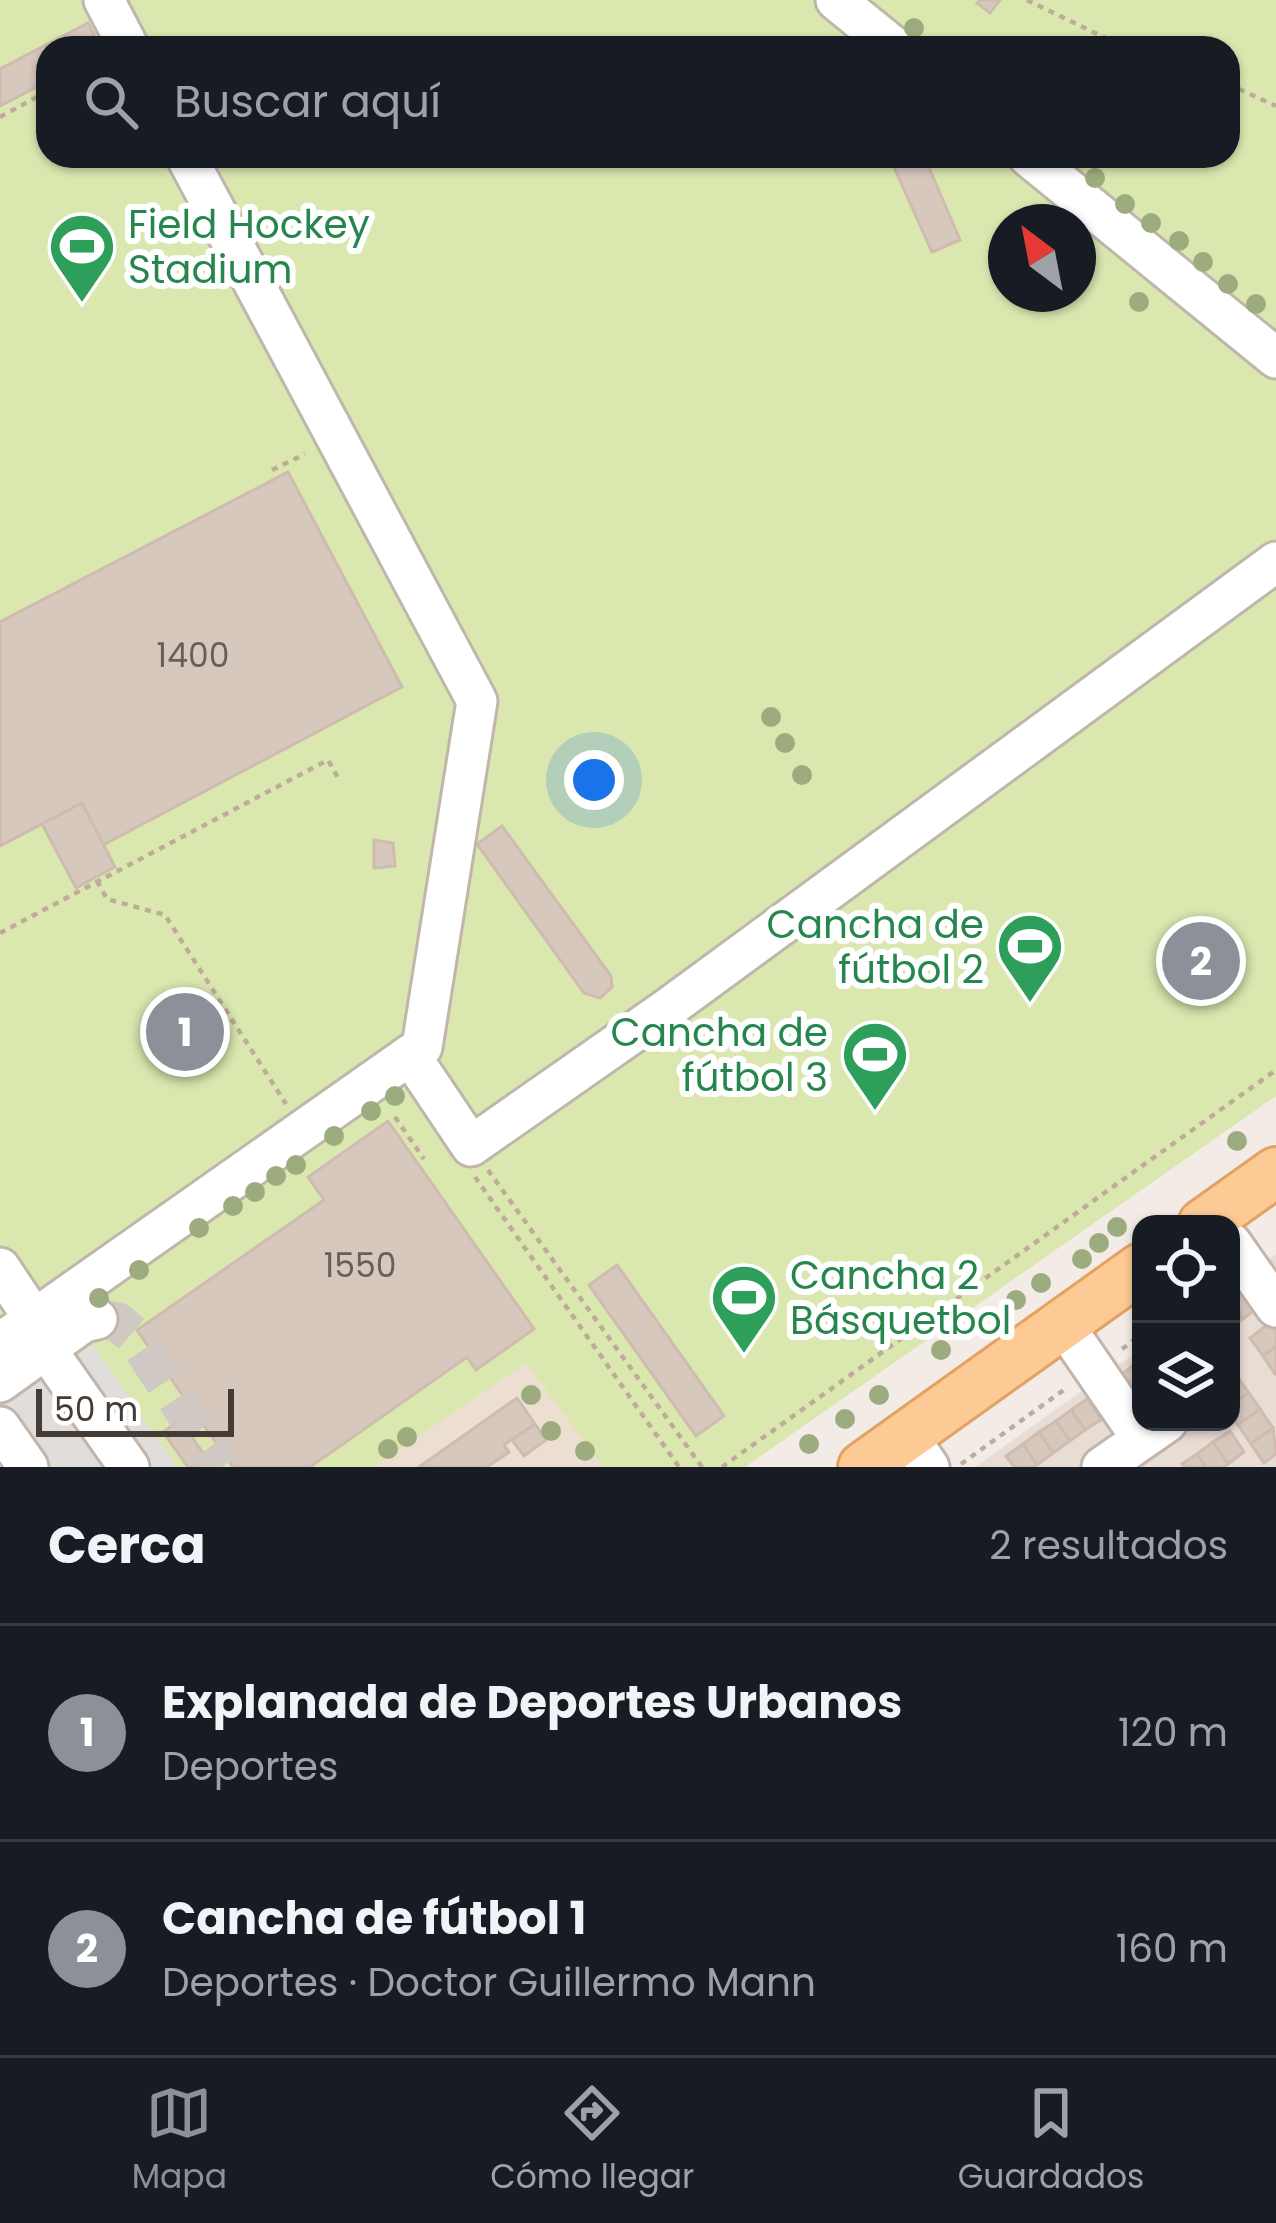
<!DOCTYPE html>
<html lang="es">
<head>
<meta charset="utf-8">
<style>
  :root { --surface:#171b24; --page:#242831; --text:#f1f3f6; --muted:#9ea1a6; --line:#363941; --accent:#8c9099 }
  body { margin:0; font-family:Poppins,sans-serif; background:var(--page); color:var(--text) }
  .controls { position:absolute; right:36px; bottom:36px; display:grid; overflow:hidden; border-radius:24px; box-shadow:0 3px 9px #0004 }
  .controls button { width:108px; height:108px; display:grid; place-items:center; padding:0; border:0; border-bottom:3px solid var(--line); background:var(--surface); color:var(--text); font:60px sans-serif }
  .compass { position:absolute; left:988px; top:204px; width:108px; height:108px; border-radius:50%; background:var(--surface); box-shadow:0 3px 9px #0004; rotate:328deg }
  .scale { position:absolute; left:36px; bottom:30px; width:198px; box-sizing:border-box; padding-left:12px; border:6px solid #453c35; border-top:0; font-size:33px; line-height:42px; white-space:nowrap; color:#453c35; -webkit-text-stroke:9px #fff; paint-order:stroke }
  .you { position:absolute; left:594px; top:780px; width:42px; height:42px; margin:-30px; border:9px solid #fff; border-radius:50%; background:#1a73e8; box-shadow:0 0 0 18px #1a73e833 }
  .badge { display:grid; place-items:center; width:78px; height:78px; border-radius:50%; background:var(--accent); color:#fff; font-size:39px; font-weight:700 }
  .pin { position:absolute; translate:-50% -50%; border:6px solid #fff; box-shadow:0 3px 12px #0006 }
  .list { margin:0; padding:0; list-style:none }
  h2 { display:flex; justify-content:space-between; align-items:center; height:156px; margin:0; padding:0 48px; font-size:51px }
  h2 small { font-size:39px; font-weight:400; color:var(--muted) }
  .list li { display:grid; grid-template-columns:78px 1fr auto; gap:36px; align-items:center; box-sizing:border-box; height:216px; padding:0 48px; border-top:3px solid var(--line) }
  .list b { display:block; font-size:45px; white-space:nowrap }
  .list p { margin:0; font-size:39px; white-space:nowrap; color:var(--muted) }
  .list em { font-size:39px; font-style:normal; color:var(--muted) }
  .icon { flex:none; width:66px; height:66px; fill:none; stroke:currentColor; stroke-width:2; stroke-linecap:round; stroke-linejoin:round }
  .map { position:relative; flex:none; width:1276px; height:1467px; overflow:hidden }
  .search { position:absolute; background:var(--surface); box-shadow:0 3px 9px #0004; left:36px; right:36px; top:36px; height:132px; display:flex; align-items:center; gap:30px; box-sizing:border-box; padding:0 42px; border-radius:36px; color:var(--muted); font-size:45px }
  .sheet { height:588px; background:var(--surface) }
  nav { display:flex; justify-content:space-around; align-items:center; box-sizing:border-box; height:168px; border-top:3px solid var(--line); background:var(--surface); font-size:33px; color:var(--muted) }
  nav a { display:grid; justify-items:center; gap:6px }
  nav .on { color:var(--accent) }
  .map>svg:first-child { display:block }
  .residential { fill:#e7ddd4 }
  .education { fill:#ecded0 }
  .green { fill:#dae7af; fill-rule:evenodd }
  .parking { fill:#e1dddb }
  .building { fill:#d7c8be; stroke:#cfbcaf; stroke-width:3 }
  .lines { fill:none; stroke-linecap:round; stroke-linejoin:round }
  .minor-tunnel { stroke:#d0c9c3; stroke-width:39; stroke-dasharray:39 20; stroke-linecap:butt }
  .minor-casing { stroke:#c1b5ac; stroke-width:45 }
  .major-casing { stroke:#e2a264; stroke-width:54 }
  .path { stroke:#c0aa9a; stroke-width:4.5; stroke-dasharray:6 6; stroke-linecap:butt }
  .minor { stroke:#fff; stroke-width:39 }
  .major { stroke:#fdc994; stroke-width:48 }
  .tree { fill:#9dac7e }
  .labels { text-anchor:middle; dominant-baseline:central; stroke-width:12; stroke-linejoin:round; paint-order:stroke }
  .number-label { font-size:33px; fill:#6a5f57 }
  .leisure-label { font-size:39px; fill:#27864d; stroke:#fff; text-anchor:start }
</style>
</head>
<body>
<div class="map">
<svg width="1276" height="1467" viewBox="0 0 1276 1467">
  <rect width="100%" height="100%" fill="#f3ece6"/>
  <path class="residential" d="M1276,1254v213h-301l166,-118v73h90v-136z"/>
  <path class="education" d="M526,1363l77,104h-229z"/>
  <path class="green" d="M0,0h1276v1096l-531,371h-142l-77,-104 -152,104h-374zM48,48h1180v108h-1180zM1006,222h72v72h-72z"/>
  <path class="parking" d="M83,1331l94,136h-177v-83z"/>
  <g class="building">
    <path d="M980,0h20l-10,13 -13,-10z"/>
    <path d="M88,23l13,25h-53v33l-48,25v-37z"/>
    <path d="M889,156h35l36,84 -28,12z"/>
    <path d="M288,472l114,215 -299,158 -21,-42 -82,43v-224z"/>
    <path d="M82,803l33,64 -39,21 -34,-64z"/>
    <path d="M502,826l109,150 1,11 -12,11 -16,-5 -107,-149z"/>
    <path d="M374,840l19,3 2,23 -21,2z"/>
    <path d="M388,1121l146,208 -58,41 -9,-13 -157,110h-77l-96,-137 187,-130 -16,-23z"/>
    <path d="M617,1265l107,151 -28,20 -107,-151z"/>
    <path d="M1242,1289l14,20 -13,10 -12,-18v-4z"/>
    <path d="M1231,1301l12,18 -12,8z"/>
    <path d="M1271,1322l5,7v18l-13,9 -13,-18z"/>
    <path d="M1276,1347v26l-1,1 -12,-18z"/>
    <path d="M1135,1364l6,9v18l-6,4 -14,-20z"/>
    <path d="M1236,1375l13,18 -18,12v-26z"/>
    <path d="M1249,1393l11,16 -22,16 -7,-10v-10z"/>
    <path d="M517,1398l18,26 -31,21 5,7 -22,15h-68z"/>
    <path d="M1087,1399l15,20 -17,11 -14,-20z"/>
    <path d="M1260,1409l13,19 -22,16 -13,-19z"/>
    <path d="M1071,1410l14,20 -15,11 -14,-20z"/>
    <path d="M180,1420l33,47h-25l-25,-35z"/>
    <path d="M1056,1421l14,20 -17,12 -14,-21z"/>
    <path d="M535,1424l11,16 -22,16 -12,-16z"/>
    <path d="M1273,1428l3,26 -12,9 -13,-19z"/>
    <path d="M1230,1431l14,21 -16,12 -15,-22z"/>
    <path d="M1039,1432l14,21 -16,12 -14,-21z"/>
    <path d="M1213,1442l15,22 -5,3h-17l-9,-13z"/>
    <path d="M1023,1444l14,21 -3,2h-20l-8,-11z"/>
    <path d="M1197,1454l9,13h-21l-3,-3z"/>
  </g>
  <g class="lines">
    <path class="minor-tunnel" d="M97,1319l21,3 16,14 88,131"/>
    <defs>
      <g id="minor">
        <path d="M104,0l25,48"/>
        <path d="M836,0l59,48"/>
        <path d="M186,156l291,545 -55,346 -12,8 61,91 196,-137 609,-447"/>
        <path d="M1028,156l248,202"/>
        <path d="M1231,1243l45,64"/>
        <path d="M0,1268l34,51"/>
        <path d="M1063,1324l79,115"/>
        <path d="M0,1343l410,-288"/>
        <path d="M46,1349l83,118"/>
        <path d="M0,1382l84,-60 13,-3"/>
        <path d="M0,1427l28,40"/>
        <path d="M907,1435l22,32"/>
        <path d="M1102,1467l65,-45"/>
      </g>
      <g id="major">
        <path d="M1203,1224l73,-52"/>
        <path d="M863,1467l278,-199"/>
      </g>
    </defs>
    <use href="#minor" class="minor-casing"/>
    <use href="#major" class="major-casing"/>
    <g class="path">
      <path d="M1027,0l99,48"/>
      <path d="M1228,84l48,22"/>
      <path d="M0,117l48,-26"/>
      <path d="M272,470l33,-16"/>
      <path d="M97,881l10,18 58,16 121,189"/>
      <path d="M0,933l328,-173 10,18"/>
      <path d="M395,1117l29,42"/>
      <path d="M488,1170l214,297"/>
      <path d="M475,1177l204,290"/>
      <path d="M1122,1349l19,-14"/>
      <path d="M961,1464l107,-77"/>
      <path d="M722,1467l554,-397"/>
    </g>
    <use href="#minor" class="minor"/>
    <use href="#major" class="major"/>
  </g>
  <g class="tree">
    <circle cx="914" cy="28" r="10"/>
    <circle cx="1095" cy="178" r="10"/>
    <circle cx="1125" cy="204" r="10"/>
    <circle cx="1151" cy="223" r="10"/>
    <circle cx="1179" cy="241" r="10"/>
    <circle cx="1203" cy="262" r="10"/>
    <circle cx="1228" cy="284" r="10"/>
    <circle cx="1139" cy="302" r="10"/>
    <circle cx="1256" cy="304" r="10"/>
    <circle cx="771" cy="717" r="10"/>
    <circle cx="785" cy="743" r="10"/>
    <circle cx="802" cy="775" r="10"/>
    <circle cx="395" cy="1096" r="10"/>
    <circle cx="371" cy="1111" r="10"/>
    <circle cx="334" cy="1136" r="10"/>
    <circle cx="1237" cy="1141" r="10"/>
    <circle cx="296" cy="1165" r="10"/>
    <circle cx="276" cy="1176" r="10"/>
    <circle cx="255" cy="1192" r="10"/>
    <circle cx="233" cy="1206" r="10"/>
    <circle cx="1117" cy="1227" r="10"/>
    <circle cx="199" cy="1228" r="10"/>
    <circle cx="1099" cy="1243" r="10"/>
    <circle cx="1082" cy="1259" r="10"/>
    <circle cx="139" cy="1270" r="10"/>
    <circle cx="1041" cy="1283" r="10"/>
    <circle cx="99" cy="1298" r="10"/>
    <circle cx="1016" cy="1300" r="10"/>
    <circle cx="941" cy="1350" r="10"/>
    <circle cx="531" cy="1395" r="10"/>
    <circle cx="879" cy="1395" r="10"/>
    <circle cx="845" cy="1419" r="10"/>
    <circle cx="551" cy="1431" r="10"/>
    <circle cx="407" cy="1437" r="10"/>
    <circle cx="809" cy="1444" r="10"/>
    <circle cx="388" cy="1449" r="10"/>
    <circle cx="585" cy="1451" r="10"/>
  </g>
  <defs>
    <symbol id="stadium-pin" viewBox="-11 -11 22 30"><path d="M0 17L-7.5 6A9.5 9.5 0 1 1 7.5 6Z" fill="#2e9e5b" stroke="#fff"/><path d="M0-5a6.5 5 0 1 0 0 10a6.5 5 0 1 0 0-10ZM-3.5-1.8h7v3.6h-7Z" fill="#fff"/></symbol>
  </defs>
  <g fill-rule="evenodd">
    <use href="#stadium-pin" x="44" y="208" width="76" height="104"/>
    <use href="#stadium-pin" x="992" y="908" width="76" height="104"/>
    <use href="#stadium-pin" x="837" y="1016" width="76" height="104"/>
    <use href="#stadium-pin" x="706" y="1259" width="76" height="104"/>
  </g>
  <g class="labels">
    <g class="number-label">
      <text x="193" y="655">1400</text>
      <text x="360" y="1265">1550</text>
    </g>
    <g class="leisure-label">
      <text x="128" y="224">Field Hockey<tspan x="128" dy="45">Stadium</tspan></text>
      <text x="984" y="924" text-anchor="end">Cancha de<tspan x="984" dy="45">fútbol 2</tspan></text>
      <text x="828" y="1032" text-anchor="end">Cancha de<tspan x="828" dy="45">fútbol 3</tspan></text>
      <text x="790" y="1275">Cancha 2<tspan x="790" dy="45">Básquetbol</tspan></text>
    </g>
  </g>
</svg>
<div class="controls">
<button><svg class="icon" aria-label="locate" viewBox="0 0 24 24"><circle cx="12" cy="12" r="6"/><path d="M12 2v4M12 18v4M2 12h4M18 12h4"/></svg></button>
<button><svg class="icon" aria-label="layers" viewBox="0 0 24 24"><path d="M12 4l9 5-9 5-9-5zM3 14l9 5 9-5"/></svg></button>
</div>
<svg class="compass" viewBox="-18 -18 36 36"><path d="M0-13l5 13h-10z" fill="#e53935"/><path d="M0 13l5-13h-10z" fill="#9ea1a6"/></svg>
<div class="scale">50 m</div>
<div class="you"></div>
<div class="pin badge" style="left:185px;top:1032px">1</div>
<div class="pin badge" style="left:1201px;top:961px">2</div>
<div class="search"><svg class="icon" aria-label="search" viewBox="0 0 24 24"><circle cx="10" cy="10" r="6"/><path d="M15 15l6 6"/></svg>Buscar aquí</div>
</div>
<section class="sheet">
<h2>Cerca<small>2 resultados</small></h2>
<ul class="list">
<li><span class="badge">1</span><div><b>Explanada de Deportes Urbanos</b><p>Deportes</p></div><em>120 m</em></li>
<li><span class="badge">2</span><div><b>Cancha de fútbol 1</b><p>Deportes · Doctor Guillermo Mann</p></div><em>160 m</em></li>
</ul>
</section>
<nav>
<a class="on"><svg class="icon" aria-label="map" viewBox="0 0 24 24"><path d="M3 6l6-2 6 2 6-2v14l-6 2-6-2-6 2zM9 4v14M15 6v14"/></svg>Mapa</a>
<a><svg class="icon" aria-label="directions" viewBox="0 0 24 24"><path d="M12 3l9 9-9 9-9-9zM9 14v-3h6M13 9l2 2-2 2"/></svg>Cómo llegar</a>
<a><svg class="icon" aria-label="saved" viewBox="0 0 24 24"><path d="M7 4h10v16l-5-4-5 4z"/></svg>Guardados</a>
</nav>
</body>
</html>
